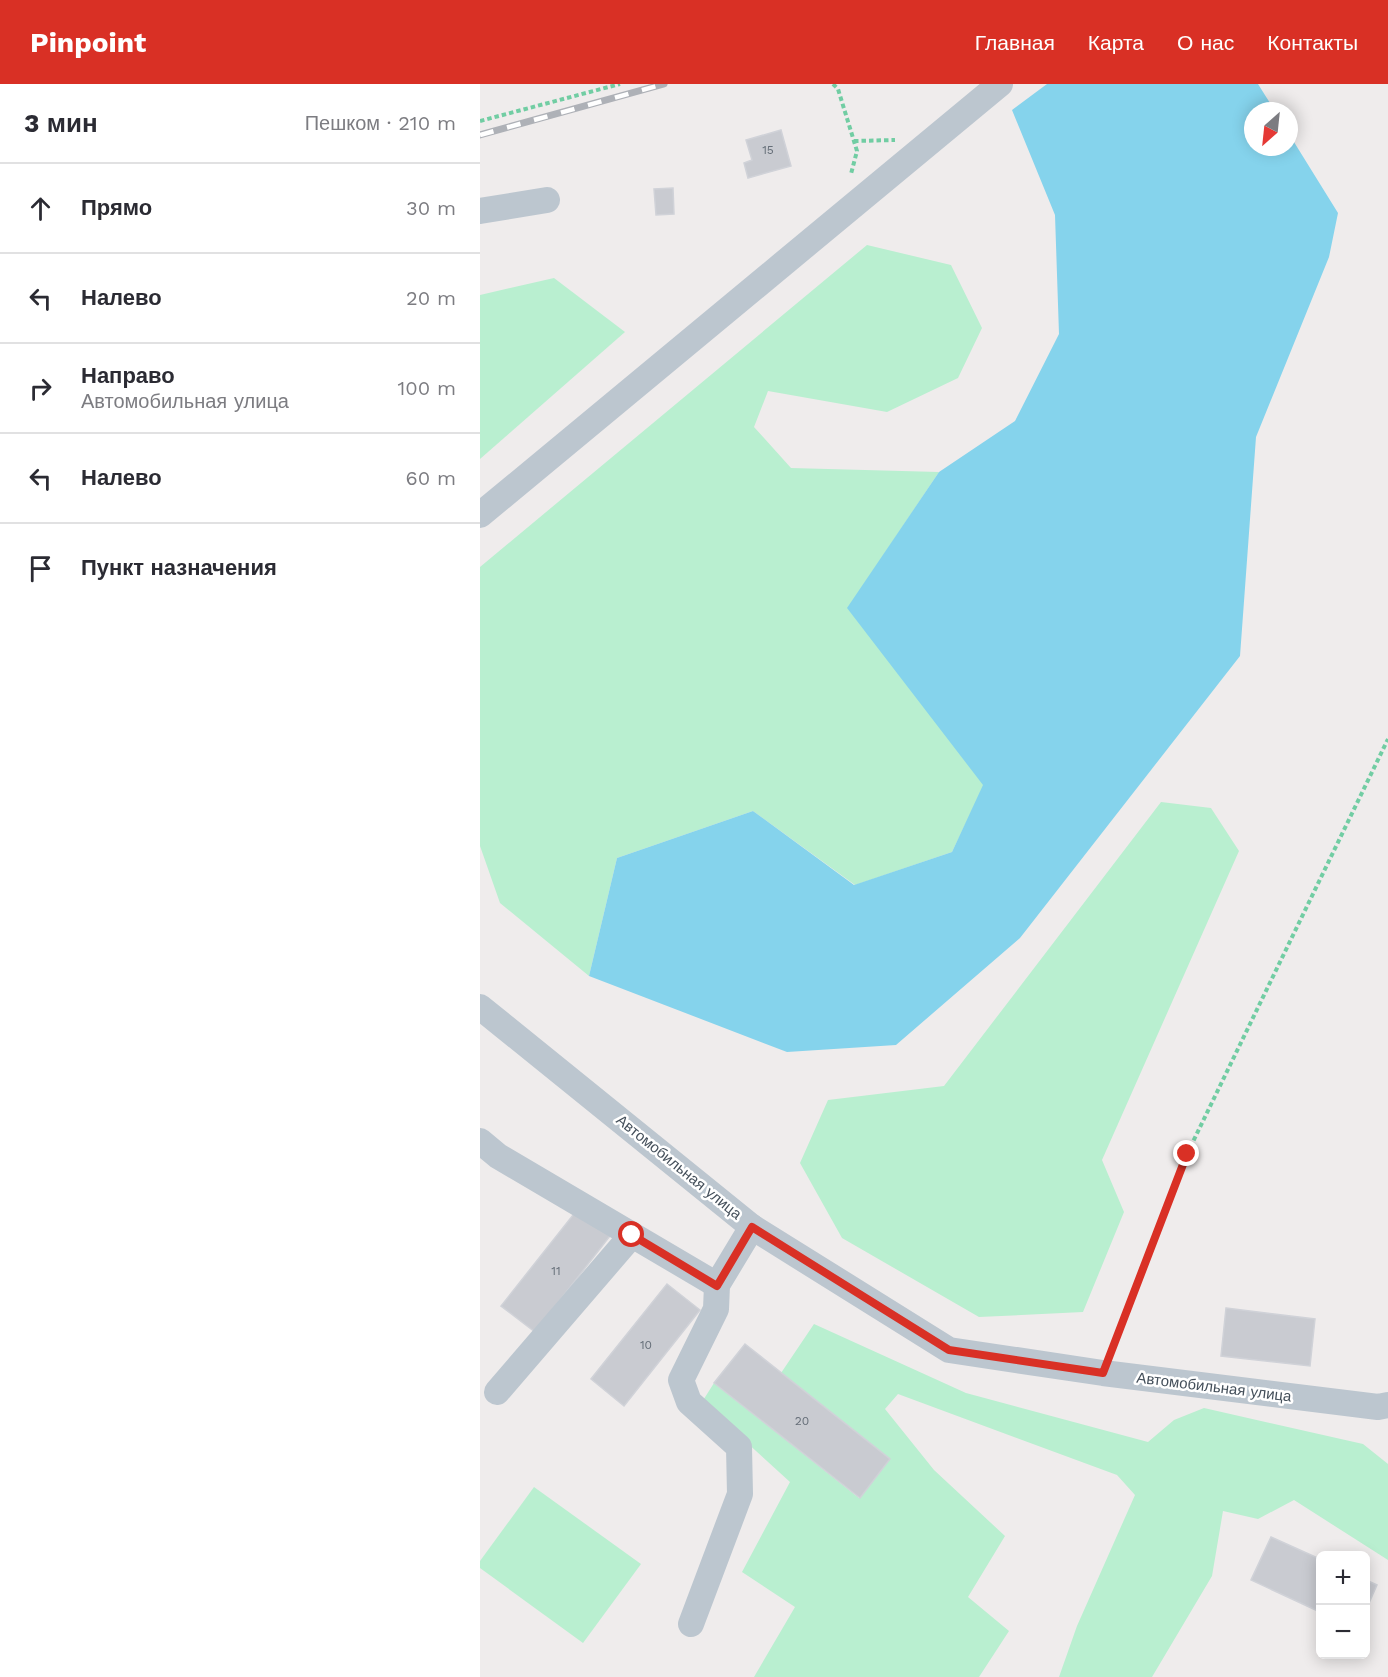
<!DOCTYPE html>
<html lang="ru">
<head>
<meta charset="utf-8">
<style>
  :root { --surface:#fff; --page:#f7f7f7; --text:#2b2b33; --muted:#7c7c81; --line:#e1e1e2; --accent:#d93025 }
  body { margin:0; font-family:"Work Sans",sans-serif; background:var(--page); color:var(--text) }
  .controls { position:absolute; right:18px; bottom:18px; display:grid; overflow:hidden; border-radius:9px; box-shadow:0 3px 15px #0003 }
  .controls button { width:54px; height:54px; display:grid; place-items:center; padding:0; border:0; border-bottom:2px solid var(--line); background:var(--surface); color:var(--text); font:30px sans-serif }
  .compass { position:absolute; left:764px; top:18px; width:54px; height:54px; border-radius:50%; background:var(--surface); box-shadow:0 3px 15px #0003; rotate:207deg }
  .stop { position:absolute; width:18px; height:18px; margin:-14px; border:4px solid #d93025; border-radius:50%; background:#fff }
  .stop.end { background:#d93025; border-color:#fff; box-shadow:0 2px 6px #0008 }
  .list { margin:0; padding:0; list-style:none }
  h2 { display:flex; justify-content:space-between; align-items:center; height:78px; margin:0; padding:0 24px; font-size:26px }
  h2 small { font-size:20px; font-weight:400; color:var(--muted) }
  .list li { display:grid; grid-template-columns:39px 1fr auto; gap:18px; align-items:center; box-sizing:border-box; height:90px; padding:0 24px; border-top:2px solid var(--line) }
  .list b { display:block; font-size:22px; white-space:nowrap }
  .list p { margin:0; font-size:20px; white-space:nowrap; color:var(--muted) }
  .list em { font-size:20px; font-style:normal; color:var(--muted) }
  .icon { flex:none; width:33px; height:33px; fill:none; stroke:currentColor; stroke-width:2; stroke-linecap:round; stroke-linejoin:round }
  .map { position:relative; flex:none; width:908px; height:1593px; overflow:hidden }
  header { display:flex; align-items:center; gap:36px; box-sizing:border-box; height:84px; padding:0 30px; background:var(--accent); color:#fff }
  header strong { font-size:28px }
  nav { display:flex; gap:33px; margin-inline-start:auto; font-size:21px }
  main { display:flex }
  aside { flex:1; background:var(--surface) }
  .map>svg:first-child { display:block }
  .green { fill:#b9efd0 }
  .water { fill:#85d3ec }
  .building { fill:#c9cbd1; stroke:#d0d2d8; stroke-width:1.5 }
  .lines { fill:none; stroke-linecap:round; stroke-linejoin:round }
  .path { stroke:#71cda3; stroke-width:4; stroke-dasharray:4.5 3; stroke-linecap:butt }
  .minor { stroke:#bcc6cf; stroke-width:26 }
  .rail-casing { stroke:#aeb1b7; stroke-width:7 }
  .rail { stroke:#fff; stroke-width:4.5; stroke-dasharray:14; stroke-linecap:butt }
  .route { stroke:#d93025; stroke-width:8 }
  .labels { text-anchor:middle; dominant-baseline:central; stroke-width:5; stroke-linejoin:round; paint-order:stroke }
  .number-label { font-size:12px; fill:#656e78 }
  .street-label { font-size:15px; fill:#444f5a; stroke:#fff }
</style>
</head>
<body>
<header>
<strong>Pinpoint</strong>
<nav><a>Главная</a><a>Карта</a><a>О нас</a><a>Контакты</a></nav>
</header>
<main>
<aside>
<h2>3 мин<small>Пешком · 210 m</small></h2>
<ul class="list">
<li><svg class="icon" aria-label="ahead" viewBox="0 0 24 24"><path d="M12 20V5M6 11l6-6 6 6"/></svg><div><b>Прямо</b></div><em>30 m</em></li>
<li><svg class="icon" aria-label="left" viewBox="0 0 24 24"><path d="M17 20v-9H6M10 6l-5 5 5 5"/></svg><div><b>Налево</b></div><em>20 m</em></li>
<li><svg class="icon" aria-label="right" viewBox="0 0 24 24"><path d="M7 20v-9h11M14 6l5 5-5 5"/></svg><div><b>Направо</b><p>Автомобильная улица</p></div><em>100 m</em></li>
<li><svg class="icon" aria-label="left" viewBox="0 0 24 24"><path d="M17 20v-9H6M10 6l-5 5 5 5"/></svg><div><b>Налево</b></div><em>60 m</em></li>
<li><svg class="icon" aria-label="arrive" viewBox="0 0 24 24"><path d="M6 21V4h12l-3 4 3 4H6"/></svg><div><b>Пункт назначения</b></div></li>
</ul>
</aside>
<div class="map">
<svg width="908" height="1593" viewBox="0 0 908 1593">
  <rect width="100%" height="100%" fill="#efecec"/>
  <g class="green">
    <path d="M387,161l84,20 31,63 -24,50 -71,34 -119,-21 -14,36 37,41 148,4 -91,136 136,177 -32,67 -97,33 -102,-74 -136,47 -28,118 -89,-73 -20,-57v-279z"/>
    <path d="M74,194l71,54 -145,127v-164z"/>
    <path d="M681,718l50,6 28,43 -137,309 22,52 -41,100 -104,5 -137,-79 -42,-75 28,-63 116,-14z"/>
    <path d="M334,1240l152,69 182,49 26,-22 30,-12 159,36 25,20v96l-94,-60 -36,19 -35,-8 -11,65 -60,101h-93l18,-51 58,-131 -18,-20 -219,-81 -13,15 49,61 71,66 -37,61 41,34 -30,46h-225l41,-70 -53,-35 48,-90 -88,-80 12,-19 145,115 31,-39 -109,-86z"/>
    <path d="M54,1403l107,77 -58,79 -103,-75v-7z"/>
  </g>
  <path class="water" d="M567,0h211l17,27h-22v36h36v-13l49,79 -9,44 -73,180 -16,219 -220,282 -124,107 -109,7 -198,-76 28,-118 136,-47 101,74 98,-33 31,-67 -136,-177 92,-136 76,-51 44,-87 -4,-119 -43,-105z"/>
  <g class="building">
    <path d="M301,46l10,36 -43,12 -4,-15 8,-3 -6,-20z"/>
    <path d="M193,104l1,26 -18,1 -2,-26z"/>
    <path d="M97,1126l33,26 -75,96 -34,-26z"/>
    <path d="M187,1200l33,26 -76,96 -33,-27z"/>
    <path d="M746,1224l89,11 -5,47 -89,-10z"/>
    <path d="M265,1260l145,115 -30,39 -146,-115z"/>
    <path d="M791,1453l49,22v53l-69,-32z"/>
    <path d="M886,1496l11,5 -11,25z"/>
  </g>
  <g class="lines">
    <g class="path">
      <path d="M353,0l5,5 19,62 -6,23"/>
      <path d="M0,37l140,-37"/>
      <path d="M374,57l41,-1"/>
      <path d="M632,1266l75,-196 201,-415"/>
    </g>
    <g class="minor">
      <path d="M0,127l67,-11"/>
      <path d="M0,431l520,-431"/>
      <path d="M0,923l272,220 197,123 154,23 275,34 10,-2"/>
      <path d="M0,1057l18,15 219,129"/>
      <path d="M17,1308l135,-157"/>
      <path d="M211,1540l49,-130 -1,-47 -50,-45 -8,-22 35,-71 1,-24 35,-58"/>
    </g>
    <defs>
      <path id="rail" d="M0,51l184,-51"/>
    </defs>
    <use href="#rail" class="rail-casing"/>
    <use href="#rail" class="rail"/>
  </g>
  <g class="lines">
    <path class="route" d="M152,1151l85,51 35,-59 197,123 154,23 84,-219"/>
  </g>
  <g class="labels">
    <g class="number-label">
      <text x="288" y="66">15</text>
      <text x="76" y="1187">11</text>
      <text x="166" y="1261">10</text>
      <text x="322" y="1337">20</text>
    </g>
    <g class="street-label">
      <text transform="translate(199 1083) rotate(39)">Автомобильная улица</text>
      <text transform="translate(734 1303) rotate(7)">Автомобильная улица</text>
    </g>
  </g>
</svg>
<div class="controls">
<button>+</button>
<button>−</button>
</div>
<svg class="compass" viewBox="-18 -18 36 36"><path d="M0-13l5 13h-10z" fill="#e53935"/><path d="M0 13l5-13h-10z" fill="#7c7c81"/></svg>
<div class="stop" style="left:152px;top:1151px"></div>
<div class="stop end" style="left:707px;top:1070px"></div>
</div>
</main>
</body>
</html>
